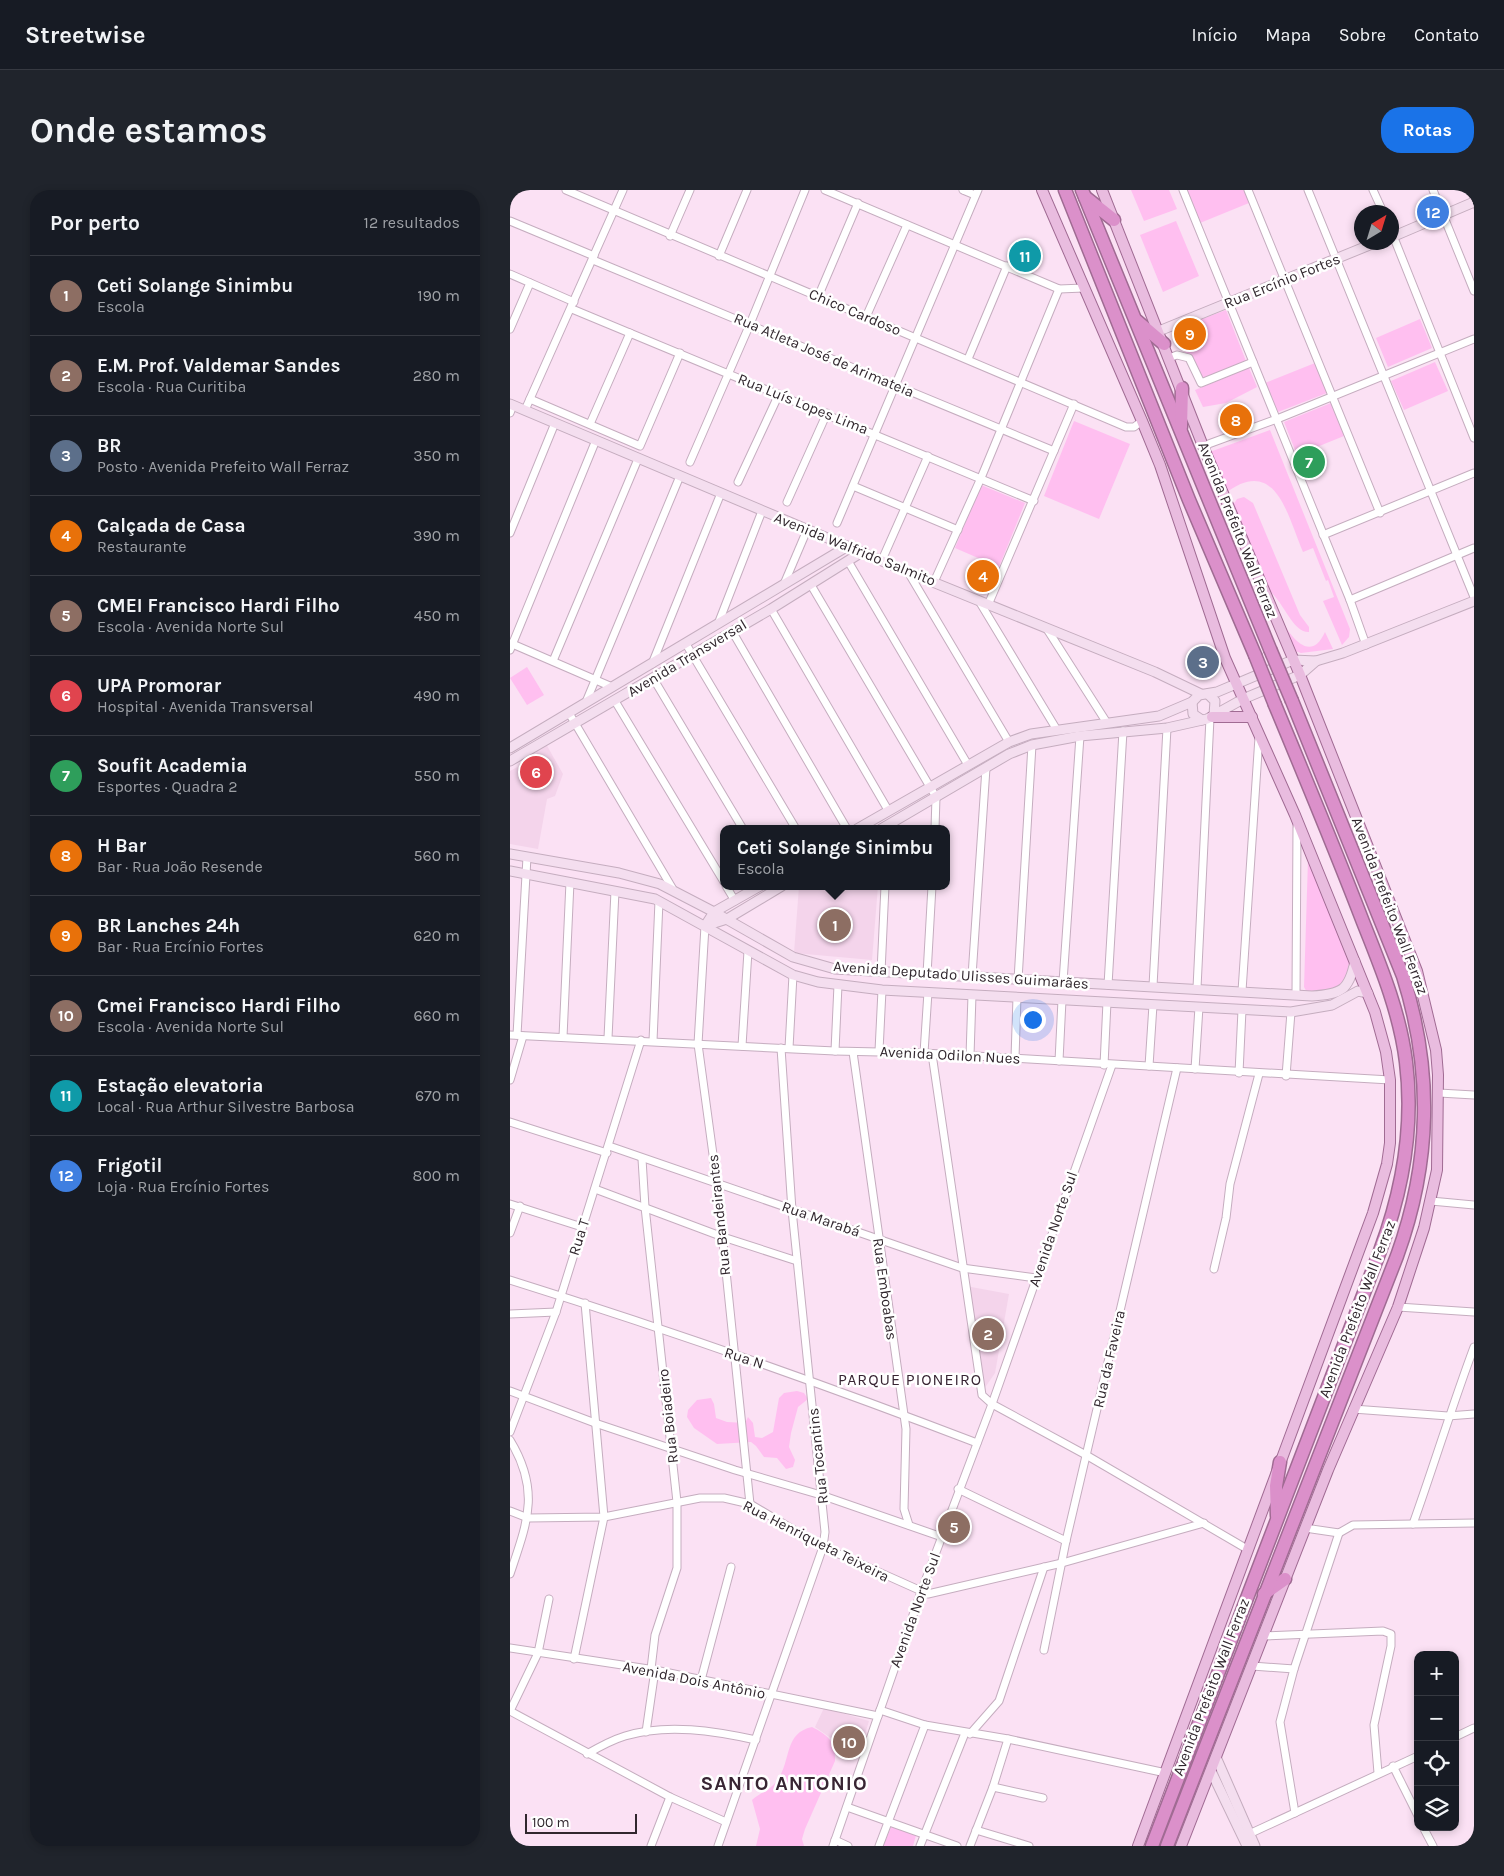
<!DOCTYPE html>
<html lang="pt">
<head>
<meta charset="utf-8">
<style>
  :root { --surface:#171b24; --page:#20242c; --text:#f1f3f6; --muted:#9ea1a6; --line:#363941; --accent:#1a73e8 }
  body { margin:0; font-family:Karla,sans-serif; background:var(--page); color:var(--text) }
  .controls { position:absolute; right:15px; bottom:15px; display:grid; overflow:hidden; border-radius:10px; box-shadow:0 2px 8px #0003 }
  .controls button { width:45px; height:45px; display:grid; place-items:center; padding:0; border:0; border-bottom:1px solid var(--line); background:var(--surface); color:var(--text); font:25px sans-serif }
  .compass { position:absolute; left:844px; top:15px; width:45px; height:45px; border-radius:50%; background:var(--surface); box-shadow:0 2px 8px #0003; rotate:38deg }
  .scale { position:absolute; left:15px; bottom:12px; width:112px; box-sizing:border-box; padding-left:5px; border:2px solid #31272e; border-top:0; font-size:14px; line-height:18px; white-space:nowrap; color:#31272e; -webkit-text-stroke:4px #fff; paint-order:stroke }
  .you { position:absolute; left:522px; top:829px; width:18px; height:18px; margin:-12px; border:4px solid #fff; border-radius:50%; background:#1a73e8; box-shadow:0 0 0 8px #1a73e833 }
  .badge { display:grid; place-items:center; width:32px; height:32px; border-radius:50%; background:var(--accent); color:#fff; font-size:16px; font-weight:700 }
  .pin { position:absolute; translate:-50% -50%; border:2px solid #fff; box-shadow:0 1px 5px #0006 }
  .popup { position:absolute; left:210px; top:635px; width:230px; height:65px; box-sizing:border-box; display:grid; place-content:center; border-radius:10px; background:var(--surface); filter:drop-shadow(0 1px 4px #0005); font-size:16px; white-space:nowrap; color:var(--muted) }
  .popup b { font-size:19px; color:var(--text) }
  .popup::after { content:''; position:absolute; left:50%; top:100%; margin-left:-10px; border:10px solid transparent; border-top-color:var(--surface) }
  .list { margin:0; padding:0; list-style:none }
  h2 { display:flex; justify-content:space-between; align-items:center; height:65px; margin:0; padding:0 20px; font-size:21px }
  h2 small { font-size:16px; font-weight:400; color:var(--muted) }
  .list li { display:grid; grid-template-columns:32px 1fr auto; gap:15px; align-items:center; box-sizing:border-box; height:80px; padding:0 20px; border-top:1px solid var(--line) }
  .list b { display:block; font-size:19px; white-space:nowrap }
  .list p { margin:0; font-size:16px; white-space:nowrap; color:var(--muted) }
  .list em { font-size:16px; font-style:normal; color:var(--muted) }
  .icon { flex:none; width:28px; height:28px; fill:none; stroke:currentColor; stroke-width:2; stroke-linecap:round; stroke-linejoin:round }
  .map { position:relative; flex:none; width:964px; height:1656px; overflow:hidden; border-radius:20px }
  header { display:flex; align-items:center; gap:30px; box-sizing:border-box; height:70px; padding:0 25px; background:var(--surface); border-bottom:1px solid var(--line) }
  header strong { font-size:24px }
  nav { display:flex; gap:28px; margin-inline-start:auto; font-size:18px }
  .intro { display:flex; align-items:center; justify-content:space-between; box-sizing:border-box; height:120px; padding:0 30px }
  h1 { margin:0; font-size:35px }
  .button { padding:12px 22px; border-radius:20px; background:var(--accent); color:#fff; font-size:18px; font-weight:700 }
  main { display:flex; gap:30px; padding:0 30px }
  aside { flex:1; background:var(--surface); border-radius:20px; box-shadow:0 2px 8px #0003 }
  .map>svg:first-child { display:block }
  .built { fill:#f4d4eb }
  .green { fill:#ffbff0 }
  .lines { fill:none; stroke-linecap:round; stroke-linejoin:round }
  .street-casing { stroke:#c5adbf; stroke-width:9 }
  .secondary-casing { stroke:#c5adbf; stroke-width:11 }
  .primary-casing { stroke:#a06b93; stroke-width:12 }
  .highway-casing { stroke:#a06b93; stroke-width:15 }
  .street { stroke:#fff; stroke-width:7 }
  .secondary { stroke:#f4deef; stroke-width:9 }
  .primary { stroke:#e9bcdf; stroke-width:10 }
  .highway { stroke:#db90ca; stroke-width:12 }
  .highway-bridge-casing { stroke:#a06b93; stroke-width:15; stroke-linecap:butt }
  .highway-bridge { stroke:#db90ca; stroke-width:12 }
  .labels { text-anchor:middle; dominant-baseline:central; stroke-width:5; stroke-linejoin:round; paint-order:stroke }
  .street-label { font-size:15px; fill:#31272e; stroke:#fff }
  .neighbourhood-label { font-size:16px; letter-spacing:1px; fill:#382533; stroke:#fff }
  .district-label { font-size:20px; font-weight:bold; letter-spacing:1px; fill:#382533; stroke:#fff }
</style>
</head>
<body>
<header>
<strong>Streetwise</strong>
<nav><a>Início</a><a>Mapa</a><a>Sobre</a><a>Contato</a></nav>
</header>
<div class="intro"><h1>Onde estamos</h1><a class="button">Rotas</a></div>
<main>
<aside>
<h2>Por perto<small>12 resultados</small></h2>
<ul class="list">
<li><span class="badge" style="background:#8d6e63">1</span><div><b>Ceti Solange Sinimbu</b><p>Escola</p></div><em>190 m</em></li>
<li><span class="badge" style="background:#8d6e63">2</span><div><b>E.M. Prof. Valdemar Sandes</b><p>Escola · Rua Curitiba</p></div><em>280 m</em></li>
<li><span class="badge" style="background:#5c6f8a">3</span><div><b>BR</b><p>Posto · Avenida Prefeito Wall Ferraz</p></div><em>350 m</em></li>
<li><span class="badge" style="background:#e8710a">4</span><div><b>Calçada de Casa</b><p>Restaurante</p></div><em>390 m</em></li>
<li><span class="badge" style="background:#8d6e63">5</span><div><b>CMEI Francisco Hardi Filho</b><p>Escola · Avenida Norte Sul</p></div><em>450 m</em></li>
<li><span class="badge" style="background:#e0444e">6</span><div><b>UPA Promorar</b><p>Hospital · Avenida Transversal</p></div><em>490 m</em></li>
<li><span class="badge" style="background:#2e9e5b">7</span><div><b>Soufit Academia</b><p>Esportes · Quadra 2</p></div><em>550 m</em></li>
<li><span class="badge" style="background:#e8710a">8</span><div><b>H Bar</b><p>Bar · Rua João Resende</p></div><em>560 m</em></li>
<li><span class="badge" style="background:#e8710a">9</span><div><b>BR Lanches 24h</b><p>Bar · Rua Ercínio Fortes</p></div><em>620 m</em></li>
<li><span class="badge" style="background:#8d6e63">10</span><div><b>Cmei Francisco Hardi Filho</b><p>Escola · Avenida Norte Sul</p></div><em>660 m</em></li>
<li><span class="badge" style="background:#0f9aa8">11</span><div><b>Estação elevatoria</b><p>Local · Rua Arthur Silvestre Barbosa</p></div><em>670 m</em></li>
<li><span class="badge" style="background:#3f7fe0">12</span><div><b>Frigotil</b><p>Loja · Rua Ercínio Fortes</p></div><em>800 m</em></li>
</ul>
</aside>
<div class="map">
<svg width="964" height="1656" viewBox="0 0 964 1656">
  <rect width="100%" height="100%" fill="#fbe1f4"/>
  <g class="built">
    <path d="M36,554l17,30 -8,22 -8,3 -9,50 -28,-5v-73l28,-15 -3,-6z"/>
    <path d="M289,696h79l-6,74 -78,-7z"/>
    <path d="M456,1096l43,8 -14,79 -11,16z"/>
    <path d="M314,1518l45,13 -11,36 -43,-30z"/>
  </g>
  <g class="green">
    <path d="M621,0h38l8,19 -33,12z"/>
    <path d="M677,0h57l5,13 -49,20z"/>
    <path d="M666,31l23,55 -36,16 -23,-57z"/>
    <path d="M716,120l20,51 -49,19 -22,-51z"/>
    <path d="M910,129l12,29 -44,19 -12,-29z"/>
    <path d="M925,172l13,29 -44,19 -13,-29z"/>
    <path d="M805,173l12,30 -49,19 -13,-29z"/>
    <path d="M739,178l8,19 -31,16 -23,4 -8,-17z"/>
    <path d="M821,213l13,33 -47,19 -13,-33z"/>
    <path d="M564,231l56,23 -31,75 -55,-23z"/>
    <path d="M760,240l80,199 -1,8 -7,8 -19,-44 11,-4 -6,-17 -2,1 -13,-33 -10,4c-16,-37 -27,-98 -79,-58l-17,-41z"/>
    <path d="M471,295l44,18 -26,64 -44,-19z"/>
    <path d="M734,307l9,6 47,112 9,12v5c-17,1 -26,-33 -42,-43l-34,-84 4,-6z"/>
    <path d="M767,425c11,16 32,52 48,17l8,17 -32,4 -6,-2z"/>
    <path d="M17,477l17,28 -17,10 -17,-27z"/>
    <path d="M798,669l41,104 -1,16 -14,11 -26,4 -4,-7z"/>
    <path d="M287,1201l7,2 4,6 -10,8 -7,26 -2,14 6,13 -2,7 -7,2 -9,-11 -13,-1 -8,-11 -5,-4 -34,2 -23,-16 -7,-11 1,-7 9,-10 14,-2 3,6 2,14 11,4 18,1 3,-6 5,6 2,14 7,1 11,-6 6,-34 5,-5z"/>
    <path d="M302,1537c16,8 24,15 23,34l-30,68 -3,10 2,7h-48l4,-17 -8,-29c8,-7 18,-10 24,-18 16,-20 7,-49 36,-55z"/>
    <path d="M383,1633l24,9 -4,14h-30z"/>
  </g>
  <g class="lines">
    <defs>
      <g id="street">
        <path d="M56,0l560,237h8l8,-6"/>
        <path d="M315,0l234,99 25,-1"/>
        <path d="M453,0l12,5"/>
        <path d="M673,0l167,410 16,45"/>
        <path d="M738,0l132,323"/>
        <path d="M798,0l166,407"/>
        <path d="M863,0l10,22"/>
        <path d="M923,0l41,101"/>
        <path d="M0,3l1,-3"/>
        <path d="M0,31l84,35"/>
        <path d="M882,43l82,205"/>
        <path d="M160,46l20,-46"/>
        <path d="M209,66l28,-66"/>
        <path d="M83,70l461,191"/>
        <path d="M0,84l64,28"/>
        <path d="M308,107l40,-94"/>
        <path d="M62,119l462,192"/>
        <path d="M356,127l41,-92"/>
        <path d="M0,139l20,-46"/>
        <path d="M659,168l8,-3 12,3 12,25 52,-21"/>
        <path d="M458,169l39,-93"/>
        <path d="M20,209l110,47 40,-93"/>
        <path d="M15,220l98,-220"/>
        <path d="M0,223l3,-8"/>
        <path d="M80,234l40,-91"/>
        <path d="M693,256l74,-27 197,-80"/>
        <path d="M180,272l60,-138 55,-134"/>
        <path d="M228,292l41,-88"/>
        <path d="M343,296l105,44"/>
        <path d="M277,312l40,-89"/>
        <path d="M327,333l141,-333"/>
        <path d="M0,343l45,-110"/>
        <path d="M813,345l151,-62"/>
        <path d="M372,370l46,-104"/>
        <path d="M338,371l120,204"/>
        <path d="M398,382l101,170"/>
        <path d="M424,392l47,-104 78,-189"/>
        <path d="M274,394l23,-54"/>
        <path d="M301,395l125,212 -1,32"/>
        <path d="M840,410l124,-52"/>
        <path d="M469,411l78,129"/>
        <path d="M478,415l86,-201"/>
        <path d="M261,419l117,201"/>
        <path d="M208,434l44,-113"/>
        <path d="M537,439l60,94"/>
        <path d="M222,441l115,198"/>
        <path d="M0,453l102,44"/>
        <path d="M176,454l110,185"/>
        <path d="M0,460l86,-210"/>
        <path d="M43,471l85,-202"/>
        <path d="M142,474l69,-171"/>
        <path d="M143,488l90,151"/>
        <path d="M105,511l109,181"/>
        <path d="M76,512l94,-226"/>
        <path d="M59,523l105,178"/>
        <path d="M216,696l9,15"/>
        <path d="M195,736l-7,118 19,140 33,320"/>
        <path d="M371,782l4,-86"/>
        <path d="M417,784l5,-88"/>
        <path d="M462,786l14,-208"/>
        <path d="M508,790l14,-235"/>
        <path d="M553,792l17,-246"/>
        <path d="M598,795l15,-254"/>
        <path d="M643,796l14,-258"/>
        <path d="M687,798l13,-270"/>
        <path d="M732,801l17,-254"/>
        <path d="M786,804l1,-168"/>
        <path d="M0,845l325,16 89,2 466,27"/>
        <path d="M7,845l10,-178"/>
        <path d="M53,847l7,-155"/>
        <path d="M98,848l7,-147"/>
        <path d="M143,851l6,-140"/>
        <path d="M232,856l6,-95"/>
        <path d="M279,858l4,-73"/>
        <path d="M325,861l3,-66"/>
        <path d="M369,861l3,-61"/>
        <path d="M343,862l53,377 -2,80 5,16"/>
        <path d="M414,863l4,-61"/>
        <path d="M422,864l50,341 10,9 94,51 161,94"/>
        <path d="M460,866l2,-61"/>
        <path d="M505,868l2,-61"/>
        <path d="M549,871l3,-61"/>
        <path d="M594,875l3,-63"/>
        <path d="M639,876l4,-61"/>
        <path d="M685,879l4,-62"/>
        <path d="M729,883l3,-63"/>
        <path d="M776,886l5,-64"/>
        <path d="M0,890l13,-44"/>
        <path d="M929,903l35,2"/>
        <path d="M0,932l97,31"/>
        <path d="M99,956l353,122 74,10"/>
        <path d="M132,969l3,48 32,295v66l-22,67 -4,34"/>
        <path d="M85,999l128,48 74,24"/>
        <path d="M921,1011l43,4"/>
        <path d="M0,1014l72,23"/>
        <path d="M0,1043l10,-27"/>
        <path d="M704,1079l12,-51 4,-34 29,-110"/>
        <path d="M0,1090c157,49 313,104 467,163"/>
        <path d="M888,1117l76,5"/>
        <path d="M0,1124l46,-2"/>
        <path d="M0,1201l85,32 140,47 86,25 121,42"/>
        <path d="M843,1219l95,7 26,-2"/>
        <path d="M0,1242l46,-120 85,-272"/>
        <path d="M0,1250c31,51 17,83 0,134"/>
        <path d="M448,1299l108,52"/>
        <path d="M0,1321l18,7 76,-1 96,-19h24l26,6 73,43 105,47 134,-31 142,-40"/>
        <path d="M903,1334c21,-59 39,-118 61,-177"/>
        <path d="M795,1338l34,5 14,-8 121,-2"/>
        <path d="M753,1446l120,-5 8,3v12l-17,79 4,48"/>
        <path d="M0,1458l145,22 223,46"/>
        <path d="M534,1460l22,-109 111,-473"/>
        <path d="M64,1469l30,-142 -19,-214"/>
        <path d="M742,1476l42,3 -14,53 15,91"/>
        <path d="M784,1479l45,-136"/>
        <path d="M191,1490l30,-113"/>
        <path d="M370,1520l45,15 83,14 158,34"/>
        <path d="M0,1521l160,86 56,25"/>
        <path d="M0,1521l28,-58 11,-54"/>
        <path d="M136,1542l9,-62"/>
        <path d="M460,1544l29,-33 45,-134"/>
        <path d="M945,1547l19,-9"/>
        <path d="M77,1564c12,-7 25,-14 38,-18 42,-13 90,-5 131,4"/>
        <path d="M883,1576l25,50"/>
        <path d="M483,1597l50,11"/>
        <path d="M337,1617l110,39"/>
        <path d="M913,1637l10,19"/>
        <path d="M466,1640l53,16"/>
        <path d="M739,1644l169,-78"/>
        <path d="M325,1650l13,6"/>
        <path d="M141,1656l19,-49"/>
        <path d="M208,1656l105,-299 2,-15 -33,-322 -11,-162"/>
        <path d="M323,1656l88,-254 71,-188 120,-339"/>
        <path d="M369,1656l46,-121"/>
        <path d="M410,1656l45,-113"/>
        <path d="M460,1656l23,-59 15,-48"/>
      </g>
      <g id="secondary">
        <path d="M882,47l82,-35"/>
        <path d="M649,141l218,-89"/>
        <path d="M0,214l398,168 247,100 46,22"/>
        <path d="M698,504l7,7 -1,14"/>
        <path d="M682,512l1,12 9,6"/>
        <path d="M0,558l338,-202"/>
        <path d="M0,571l261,-152 91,-57"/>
        <path d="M347,639l152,-87 22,-8 128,-18 33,-14 7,-7 18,-3 76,-32 23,1 27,-8 131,-52"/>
        <path d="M371,639l128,-75 23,-9 48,-9 87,-8 40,-9 36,-20 57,-24 16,-14"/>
        <path d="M0,664l109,19 41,11 54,28 79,45 42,12 477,27c29,-2 37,-5 43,-35"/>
        <path d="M0,681l145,28 138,76 25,7 64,8 409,22 41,-7 26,-14 10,2"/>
        <path d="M195,736l22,-7 55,-33"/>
        <path d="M195,736l9,-14 46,-26"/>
        <path d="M706,1567l39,89"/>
        <path d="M701,1581l36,75"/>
      </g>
      <g id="primary">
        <path d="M532,0l100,231 18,44 65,193 70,157 80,197 11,40 4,28v63l-3,21 -14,49 -235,633"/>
        <path d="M592,0l101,256 97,229 117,296 19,79 2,25 -1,95 -13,58 -26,79 -70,163 -147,376"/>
        <path d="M702,527h40"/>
      </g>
      <g id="highway">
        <path d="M555,0l124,310 66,155"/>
        <path d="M572,0l188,459"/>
        <path d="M575,7l29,23"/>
        <path d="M627,131l27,23"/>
        <path d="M671,237l1,-39"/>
        <path d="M767,1326l-1,-30 4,-24"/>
        <path d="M754,1404l21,-15"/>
        <path d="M642,1656l228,-595c22,-59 34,-125 26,-189 -6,-49 -25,-95 -43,-140 -28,-73 -58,-145 -88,-217"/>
        <path d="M657,1656l230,-590c34,-94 36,-185 6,-280l-111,-275"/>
      </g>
    </defs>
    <use href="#street" class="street-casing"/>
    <use href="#secondary" class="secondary-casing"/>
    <use href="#primary" class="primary-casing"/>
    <use href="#highway" class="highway-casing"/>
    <use href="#street" class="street"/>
    <use href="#secondary" class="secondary"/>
    <use href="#primary" class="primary"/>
    <use href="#highway" class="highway"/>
    <defs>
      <g id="highway-bridge">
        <path d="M760,459l22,52"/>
        <path d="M745,465l20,50"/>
      </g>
    </defs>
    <use href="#highway-bridge" class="highway-bridge-casing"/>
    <use href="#highway-bridge" class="highway-bridge"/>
  </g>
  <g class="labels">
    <g class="street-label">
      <text transform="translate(772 91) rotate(-22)">Rua Ercínio Fortes</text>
      <text transform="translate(345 122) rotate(23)">Chico Cardoso</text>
      <text transform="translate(314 165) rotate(23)">Rua Atleta José de Arimateia</text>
      <text transform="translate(293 214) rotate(22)">Rua Luís Lopes Lima</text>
      <text transform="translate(728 340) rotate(68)">Avenida Prefeito Wall Ferraz</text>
      <text transform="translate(345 359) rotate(22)">Avenida Walfrido Salmito</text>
      <text transform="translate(177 468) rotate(-31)">Avenida Transversal</text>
      <text transform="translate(880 716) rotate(69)">Avenida Prefeito Wall Ferraz</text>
      <text transform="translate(451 785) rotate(4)">Avenida Deputado Ulisses Guimarães</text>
      <text transform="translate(440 865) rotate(3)">Avenida Odilon Nues</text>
      <text transform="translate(209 1025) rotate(-96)">Rua Bandeirantes</text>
      <text transform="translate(311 1029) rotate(19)">Rua Marabá</text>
      <text transform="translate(543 1039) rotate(-71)">Avenida Norte Sul</text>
      <text transform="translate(69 1047) rotate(-72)">Rua T</text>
      <text transform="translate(375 1099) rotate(82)">Rua Emboabas</text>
      <text transform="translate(847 1119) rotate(-69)">Avenida Prefeito Wall Ferraz</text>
      <text transform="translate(234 1168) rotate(18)">Rua N</text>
      <text transform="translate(599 1169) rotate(-77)">Rua da Faveira</text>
      <text transform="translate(158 1226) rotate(-96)">Rua Boiadeiro</text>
      <text transform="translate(308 1266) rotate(-96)">Rua Tocantins</text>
      <text transform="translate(306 1351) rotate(27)">Rua Henriqueta Teixeira</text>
      <text transform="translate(405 1420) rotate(-70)">Avenida Norte Sul</text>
      <text transform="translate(184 1490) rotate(11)">Avenida Dois Antônio</text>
      <text transform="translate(701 1497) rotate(-69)">Avenida Prefeito Wall Ferraz</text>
    </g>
    <g class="neighbourhood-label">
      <text x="400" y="1189">PARQUE PIONEIRO</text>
    </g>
    <g class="district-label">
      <text x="274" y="1593">SANTO ANTONIO</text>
    </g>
  </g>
</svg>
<div class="controls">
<button>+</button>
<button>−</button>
<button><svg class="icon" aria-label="locate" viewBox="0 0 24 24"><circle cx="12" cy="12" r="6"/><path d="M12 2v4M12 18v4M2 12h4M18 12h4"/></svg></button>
<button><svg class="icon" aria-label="layers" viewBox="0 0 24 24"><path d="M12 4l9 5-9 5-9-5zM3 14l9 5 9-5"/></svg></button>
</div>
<svg class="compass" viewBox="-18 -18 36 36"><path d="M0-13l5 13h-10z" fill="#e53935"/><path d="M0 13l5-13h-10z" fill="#9ea1a6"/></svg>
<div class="scale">100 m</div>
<div class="you"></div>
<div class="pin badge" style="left:325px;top:735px;background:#8d6e63">1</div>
<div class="popup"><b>Ceti Solange Sinimbu</b>Escola</div>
<div class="pin badge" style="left:478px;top:1144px;background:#8d6e63">2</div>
<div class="pin badge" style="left:693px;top:472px;background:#5c6f8a">3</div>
<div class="pin badge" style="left:473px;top:386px;background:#e8710a">4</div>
<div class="pin badge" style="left:444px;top:1337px;background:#8d6e63">5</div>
<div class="pin badge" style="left:26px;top:582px;background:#e0444e">6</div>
<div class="pin badge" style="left:799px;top:272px;background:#2e9e5b">7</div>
<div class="pin badge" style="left:726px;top:230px;background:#e8710a">8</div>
<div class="pin badge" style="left:680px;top:144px;background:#e8710a">9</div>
<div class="pin badge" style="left:339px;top:1552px;background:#8d6e63">10</div>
<div class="pin badge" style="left:515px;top:66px;background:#0f9aa8">11</div>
<div class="pin badge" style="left:923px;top:22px;background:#3f7fe0">12</div>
</div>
</main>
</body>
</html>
